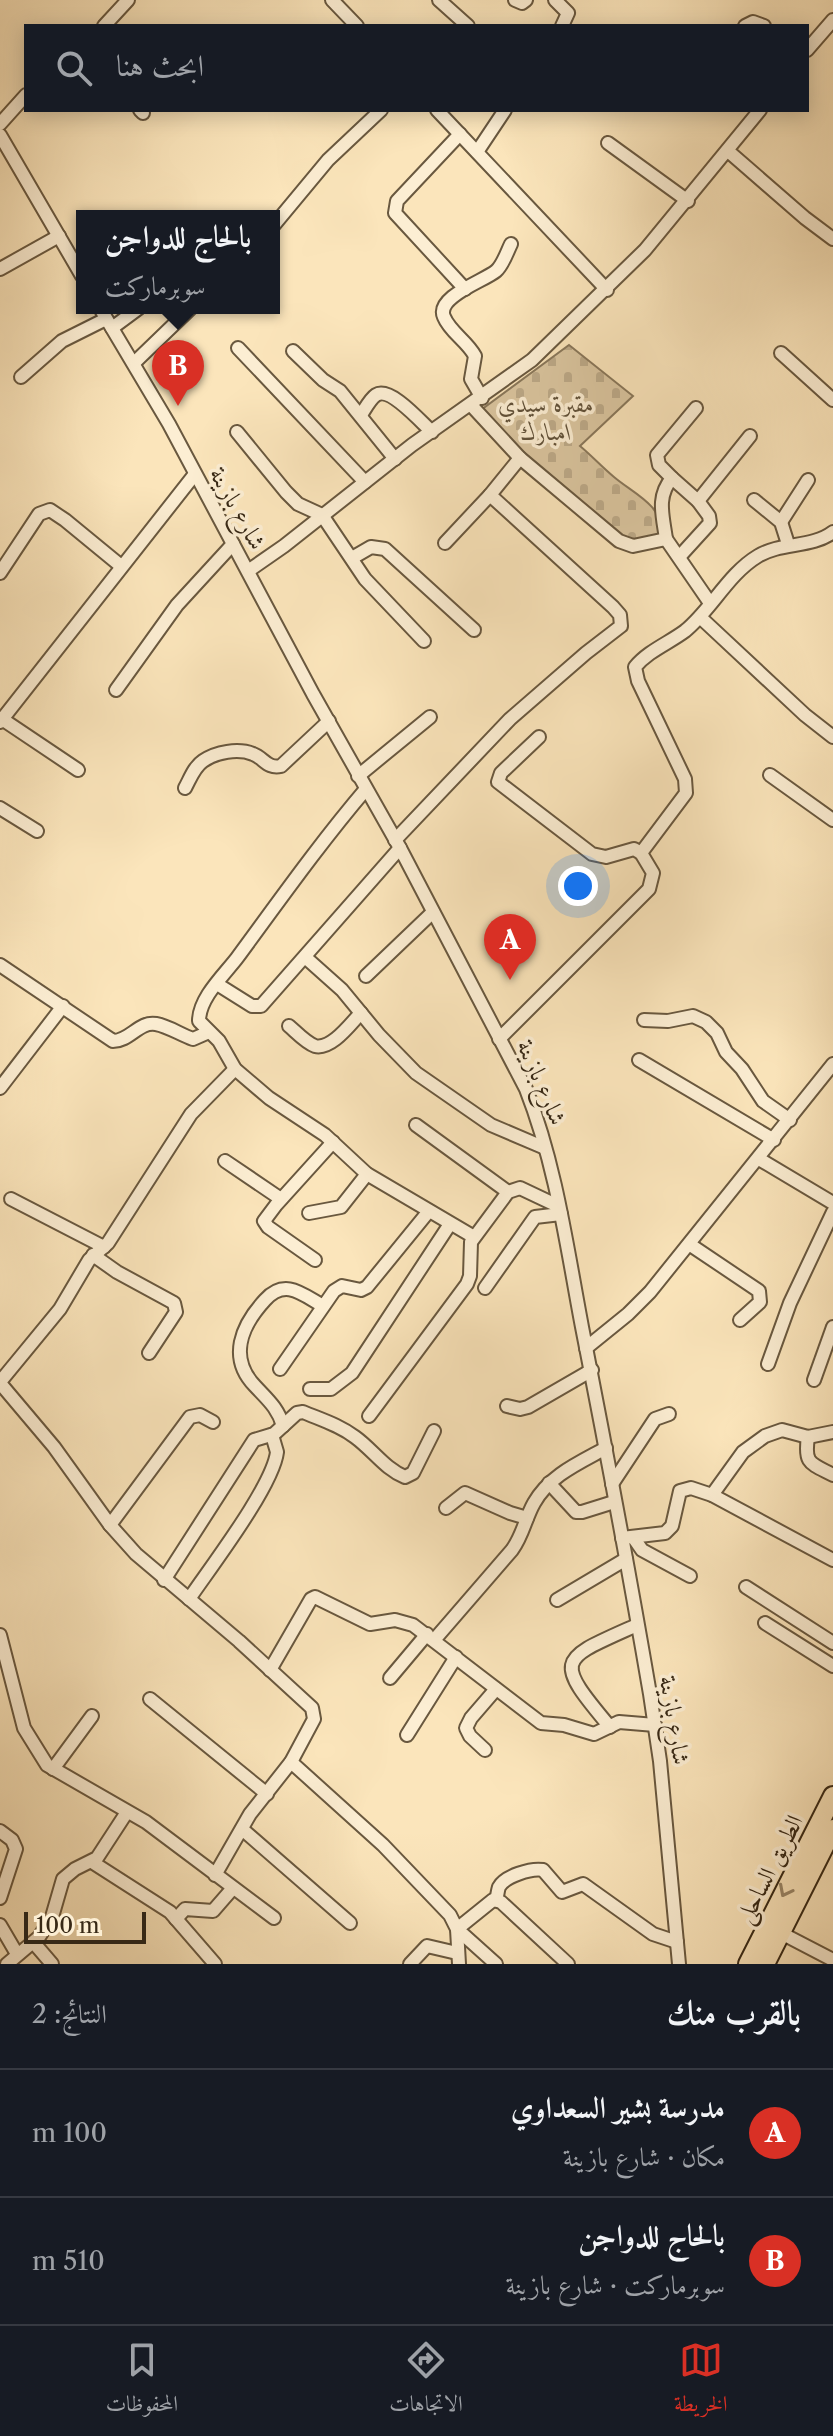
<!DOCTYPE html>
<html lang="ar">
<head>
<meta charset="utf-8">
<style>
  :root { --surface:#171b24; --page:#20242c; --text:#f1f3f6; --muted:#9ea1a6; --line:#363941; --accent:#d93025 }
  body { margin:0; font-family:"Libre Caslon Text",Amiri,serif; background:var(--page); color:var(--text); direction:rtl }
  .scale { position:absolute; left:24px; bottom:20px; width:122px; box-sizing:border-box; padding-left:8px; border:4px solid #382916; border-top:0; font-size:22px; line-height:28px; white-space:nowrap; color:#382916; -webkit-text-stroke:6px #fceed3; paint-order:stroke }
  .you { position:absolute; left:578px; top:886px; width:28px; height:28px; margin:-20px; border:6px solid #fff; border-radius:50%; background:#1a73e8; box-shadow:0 0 0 12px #1a73e833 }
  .badge { display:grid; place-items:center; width:52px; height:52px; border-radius:50%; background:var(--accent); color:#fff; font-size:26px; font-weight:700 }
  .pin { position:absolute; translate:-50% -66px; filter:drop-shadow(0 2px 4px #0008) }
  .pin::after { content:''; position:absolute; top:42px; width:28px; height:24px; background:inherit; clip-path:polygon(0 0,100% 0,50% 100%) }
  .popup { position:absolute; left:76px; top:210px; width:204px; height:104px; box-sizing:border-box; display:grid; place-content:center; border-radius:0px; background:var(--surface); filter:drop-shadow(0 2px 6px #0005); font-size:26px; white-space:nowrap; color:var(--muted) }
  .popup b { font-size:30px; color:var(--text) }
  .popup::after { content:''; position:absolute; left:50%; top:100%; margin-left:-16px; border:16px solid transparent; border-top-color:var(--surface) }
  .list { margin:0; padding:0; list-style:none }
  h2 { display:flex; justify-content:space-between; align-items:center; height:104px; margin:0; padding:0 32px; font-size:34px }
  h2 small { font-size:26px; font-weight:400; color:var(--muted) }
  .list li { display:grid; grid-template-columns:52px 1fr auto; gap:24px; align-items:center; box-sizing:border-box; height:128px; padding:0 32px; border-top:2px solid var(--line) }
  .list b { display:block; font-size:30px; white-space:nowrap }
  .list p { margin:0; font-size:26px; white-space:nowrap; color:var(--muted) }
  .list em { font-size:26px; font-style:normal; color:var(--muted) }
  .icon { flex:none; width:44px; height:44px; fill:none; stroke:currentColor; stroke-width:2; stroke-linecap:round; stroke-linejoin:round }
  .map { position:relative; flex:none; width:833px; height:1964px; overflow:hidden; direction:ltr }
  .search { position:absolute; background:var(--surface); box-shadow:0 4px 20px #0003; left:24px; right:24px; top:24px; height:88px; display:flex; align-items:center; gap:20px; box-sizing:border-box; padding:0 28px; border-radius:0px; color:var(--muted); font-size:30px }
  .sheet { height:360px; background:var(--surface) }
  nav { display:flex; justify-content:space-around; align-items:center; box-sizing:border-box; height:112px; border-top:2px solid var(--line); background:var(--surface); font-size:22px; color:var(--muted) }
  nav a { display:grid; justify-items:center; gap:4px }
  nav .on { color:var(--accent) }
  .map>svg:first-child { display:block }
  .cemetery { fill:url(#cemetery-stones); stroke:#89775a; stroke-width:2 }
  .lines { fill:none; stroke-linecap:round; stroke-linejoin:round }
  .minor-casing { stroke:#69583f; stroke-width:16 }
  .highway-casing { stroke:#382916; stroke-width:22 }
  .minor { stroke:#fceed3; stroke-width:12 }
  .highway { stroke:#fbe5bb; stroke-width:18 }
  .oneway { stroke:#9a8768 }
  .labels { text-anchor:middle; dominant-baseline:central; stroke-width:7; stroke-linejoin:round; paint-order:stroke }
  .park-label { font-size:24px; font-style:italic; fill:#605038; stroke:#fceed3 }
  .street-label { font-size:24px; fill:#382916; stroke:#fceed3 }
</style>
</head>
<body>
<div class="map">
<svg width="833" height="1964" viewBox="0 0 833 1964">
  <defs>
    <pattern id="cemetery-stones" width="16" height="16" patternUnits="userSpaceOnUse" patternTransform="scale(2)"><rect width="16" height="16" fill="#dac59f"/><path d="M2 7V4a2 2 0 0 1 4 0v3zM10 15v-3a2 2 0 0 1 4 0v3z" fill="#bca988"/></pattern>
  </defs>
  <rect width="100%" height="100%" fill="#fbe5bb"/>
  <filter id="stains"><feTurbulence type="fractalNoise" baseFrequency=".0025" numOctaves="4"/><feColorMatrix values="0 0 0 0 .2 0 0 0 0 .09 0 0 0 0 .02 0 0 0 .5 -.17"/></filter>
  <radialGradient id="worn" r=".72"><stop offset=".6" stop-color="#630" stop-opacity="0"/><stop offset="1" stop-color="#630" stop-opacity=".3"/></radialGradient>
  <path class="cemetery" d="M569,345l64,51 -53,50c12,10 22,21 34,31 20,17 47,27 49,56l-37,11 -102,-87 -43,-47z"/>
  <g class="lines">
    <defs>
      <g id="minor">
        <path d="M332,0l25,26"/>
        <path d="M439,0l29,26"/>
        <path d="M515,0l7,3 4,-3"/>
        <path d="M555,0l13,13 -6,13"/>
        <path d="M104,26l24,-26"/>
        <path d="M745,26l8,-4 11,4"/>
        <path d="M807,50l26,-30"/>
        <path d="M140,110l3,3"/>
        <path d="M437,110l170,180"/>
        <path d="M0,124l26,-29"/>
        <path d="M460,134l-63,67 -2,12 70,76"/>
        <path d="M0,135l82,141"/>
        <path d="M608,143l80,58"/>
        <path d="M728,151l77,67 28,21"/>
        <path d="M477,152l28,-42"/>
        <path d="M274,225l54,-65 53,-50"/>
        <path d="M0,269l59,-33"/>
        <path d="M100,308l69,116 144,270 87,154 126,241c30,76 41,159 56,238 24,122 47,244 68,367l10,67 19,203"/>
        <path d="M112,328l27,-20"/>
        <path d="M238,348l127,134"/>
        <path d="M293,351l30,29 17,11 55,68"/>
        <path d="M781,353l52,47"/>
        <path d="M134,363l57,-55"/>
        <path d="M21,377l41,-36 44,-22"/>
        <path d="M482,398l-11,-19 4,-23c-8,-15 -25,-24 -31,-39 -9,-20 40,-36 52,-46 7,-6 11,-19 15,-27"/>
        <path d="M471,405l49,53 99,83 14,5 33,-7 44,64"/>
        <path d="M361,415c4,-6 9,-16 15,-20 14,-9 45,27 56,37"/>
        <path d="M237,432l49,60 12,12 24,11 43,64 59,62"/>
        <path d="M672,478l26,23 52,-65"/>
        <path d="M754,500l27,22 7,22"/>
        <path d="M781,522l27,-42"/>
        <path d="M666,539c-3,-23 -10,-42 6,-61l-13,-13 -2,-10 39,-47"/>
        <path d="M445,543l45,-48"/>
        <path d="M680,556l30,-33 -1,-7 -11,-15"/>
        <path d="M352,558l19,-11 14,2 89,81"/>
        <path d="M248,571l36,-25 128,-101 120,-85 113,-110 115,-140"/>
        <path d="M0,573l39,-59 11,-4 15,10 56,46"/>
        <path d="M700,617l105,98 28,22"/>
        <path d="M116,690l61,-85 56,-61"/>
        <path d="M2,719l76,51"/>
        <path d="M0,722l195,-248"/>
        <path d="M539,737l-38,36 -3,9 94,72 14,3 28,-8 7,4"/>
        <path d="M770,775l63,45"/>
        <path d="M358,776l72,-59"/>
        <path d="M185,788c5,-9 9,-21 18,-27 13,-9 35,-13 50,-7 11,4 14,15 28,12l48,-45"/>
        <path d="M366,789c-46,54 -87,112 -129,169 -13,17 -38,40 -38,63l20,20 16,28 34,29 56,37 42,39 107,63"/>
        <path d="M0,808l37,23"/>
        <path d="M395,840l115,-121 76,-66 35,-27 -1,-11 -7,-8 -123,-112 30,-37"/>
        <path d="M305,957l37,33 37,45 37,38 75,52 54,23"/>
        <path d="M0,965l113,76c17,0 26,-20 43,-17 12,2 25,11 37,15l16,-7"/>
        <path d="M366,976l67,-64"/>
        <path d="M217,984l35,22h9l139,-158"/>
        <path d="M644,1020l24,1 25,-5 13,6 11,11 9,19 16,17 21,32 27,19"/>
        <path d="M289,1026c7,6 17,17 26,20 17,4 36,-23 46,-33"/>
        <path d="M499,1039l150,-150 4,-16 -12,-20 45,-60 -1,-14 -47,-98 -3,-14c13,-16 34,-24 50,-36 27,-22 43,-57 73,-75 23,-14 54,-8 75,-24"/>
        <path d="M639,1060l135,80"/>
        <path d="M0,1088l63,-82"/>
        <path d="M416,1125l92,67"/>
        <path d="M759,1159l74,44"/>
        <path d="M225,1161l56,38"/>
        <path d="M11,1199l93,48"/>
        <path d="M309,1213l32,-6 26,-33"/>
        <path d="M689,1244l70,47 1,11 -20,18"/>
        <path d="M93,1255l24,17 57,31 2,9 -27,41"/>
        <path d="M315,1260l-47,-33 -4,-6 12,-16 57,-63"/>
        <path d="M485,1288l50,-71 26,-3"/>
        <path d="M586,1348l42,-34 22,-22 183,-228"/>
        <path d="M768,1364l22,-61 43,-91"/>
        <path d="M280,1369l54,-78 8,-5 19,4 6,-3 62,-76"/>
        <path d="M814,1380l19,-53"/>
        <path d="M0,1382l60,-73 29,-49 19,-17 83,-129 44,-45"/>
        <path d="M0,1383l54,64 56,78 26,29 103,87 73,67 2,11 -23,43 -41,52 -35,61"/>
        <path d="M310,1389h21l21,-16 98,-149"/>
        <path d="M507,1406l13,3 8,-2 64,-37"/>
        <path d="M369,1416l98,-132 3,-8 1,-34 37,-50 12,-4 38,18"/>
        <path d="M283,1426c-5,-18 -15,-26 -28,-40 -27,-28 -14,-60 10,-86 20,-22 37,-6 58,6"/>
        <path d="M808,1437c-4,27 2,26 25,38"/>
        <path d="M549,1483l27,29h6l32,-10"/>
        <path d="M612,1484l43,-65 14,-5"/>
        <path d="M712,1495l31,-43 22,-16 17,-6 26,7 25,-5"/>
        <path d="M446,1508l19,-15 45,20 17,5"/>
        <path d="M110,1525l80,-108 10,-2 13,7"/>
        <path d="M633,1537l9,13 48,26"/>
        <path d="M622,1538l43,-5 7,-7 8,-35 11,-3 21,7 121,65"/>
        <path d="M164,1580l90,-140 20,-6 23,-21 6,-1c19,8 36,13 52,25 18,13 30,32 50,40l8,-4 21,-42"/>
        <path d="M746,1587l87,56"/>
        <path d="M189,1599c21,-31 84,-113 88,-147l-5,-17"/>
        <path d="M557,1600l69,-41"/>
        <path d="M765,1623l68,43"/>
        <path d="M0,1635l24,93 23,37 99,57 128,96"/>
        <path d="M435,1639l77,-89c11,-15 13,-31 22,-47 16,-28 45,-40 72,-55"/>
        <path d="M270,1670l41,-71 4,-2 55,27 25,-4 18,5 128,98 23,2 30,9 25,-12 36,3"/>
        <path d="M390,1678l37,-44"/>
        <path d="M150,1699l117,95"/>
        <path d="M610,1727c-58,-69 -51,-67 27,-102"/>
        <path d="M407,1735l49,-78"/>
        <path d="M485,1750l-15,-14 -4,-8 5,-10 25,-29"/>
        <path d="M291,1762l92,83 67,70 7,14 2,35"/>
        <path d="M53,1769l39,-53"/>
        <path d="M242,1829l108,94"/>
        <path d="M0,1831l12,9 4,9 -16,49"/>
        <path d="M92,1862l78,50 45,52"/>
        <path d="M496,1900c1,-2 2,-11 3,-13 6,-11 32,-19 44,-17l19,22 21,-8 70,50 24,8"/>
        <path d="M176,1919l9,-10 28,2 20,-23"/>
        <path d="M0,1925l17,29"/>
        <path d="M781,1933l52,27"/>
        <path d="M34,1943l18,21"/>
        <path d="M7,1964l32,-27 13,-20 11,-38 12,-10 22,-11 30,-46"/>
        <path d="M410,1964l17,-18 30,7"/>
        <path d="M496,1964l-39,-35 36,-29 8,2 67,62"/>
      </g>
      <g id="highway">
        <path d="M748,1964l85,-168"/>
        <path d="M765,1964l68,-135"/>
      </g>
    </defs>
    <use href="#minor" class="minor-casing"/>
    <use href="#highway" class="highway-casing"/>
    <use href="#minor" class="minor"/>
    <use href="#highway" class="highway"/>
  </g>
  <defs><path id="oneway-chevron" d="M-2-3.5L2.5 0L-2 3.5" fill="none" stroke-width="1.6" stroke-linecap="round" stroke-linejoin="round" transform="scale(2)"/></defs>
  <use class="oneway" href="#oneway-chevron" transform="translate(785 1891) rotate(117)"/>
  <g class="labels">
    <g class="park-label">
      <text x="546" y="403">مقبرة سيدي<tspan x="546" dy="28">امبارك</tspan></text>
    </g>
    <g class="street-label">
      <text transform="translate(238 508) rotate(61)">شارع بازينة</text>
      <text transform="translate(542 1082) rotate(67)">شارع بازينة</text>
      <text transform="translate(675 1720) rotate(81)">شارع بازينة</text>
      <text transform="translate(769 1869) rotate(-63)">الطريق الساحلى</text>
    </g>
  </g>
  <rect width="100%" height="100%" filter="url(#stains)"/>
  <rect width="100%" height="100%" fill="url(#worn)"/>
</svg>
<div class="scale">100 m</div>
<div class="you"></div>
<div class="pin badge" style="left:510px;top:980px">A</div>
<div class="pin badge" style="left:178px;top:406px">B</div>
<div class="popup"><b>بالحاج للدواجن</b>سوبرماركت</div>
<div class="search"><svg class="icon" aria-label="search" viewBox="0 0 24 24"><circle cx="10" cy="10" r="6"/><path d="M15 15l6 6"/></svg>ابحث هنا</div>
</div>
<section class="sheet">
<h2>بالقرب منك<small>النتائج: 2</small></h2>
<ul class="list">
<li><span class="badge">A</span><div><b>مدرسة بشير السعداوي</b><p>مكان · شارع بازينة</p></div><em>100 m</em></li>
<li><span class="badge">B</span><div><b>بالحاج للدواجن</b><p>سوبرماركت · شارع بازينة</p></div><em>510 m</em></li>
</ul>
</section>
<nav>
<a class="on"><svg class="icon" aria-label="map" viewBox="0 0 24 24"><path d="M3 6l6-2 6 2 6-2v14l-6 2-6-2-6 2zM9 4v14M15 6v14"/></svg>الخريطة</a>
<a><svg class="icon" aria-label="directions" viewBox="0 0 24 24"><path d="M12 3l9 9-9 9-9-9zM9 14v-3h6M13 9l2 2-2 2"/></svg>الاتجاهات</a>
<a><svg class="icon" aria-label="saved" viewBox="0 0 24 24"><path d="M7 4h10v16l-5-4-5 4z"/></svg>المحفوظات</a>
</nav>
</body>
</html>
